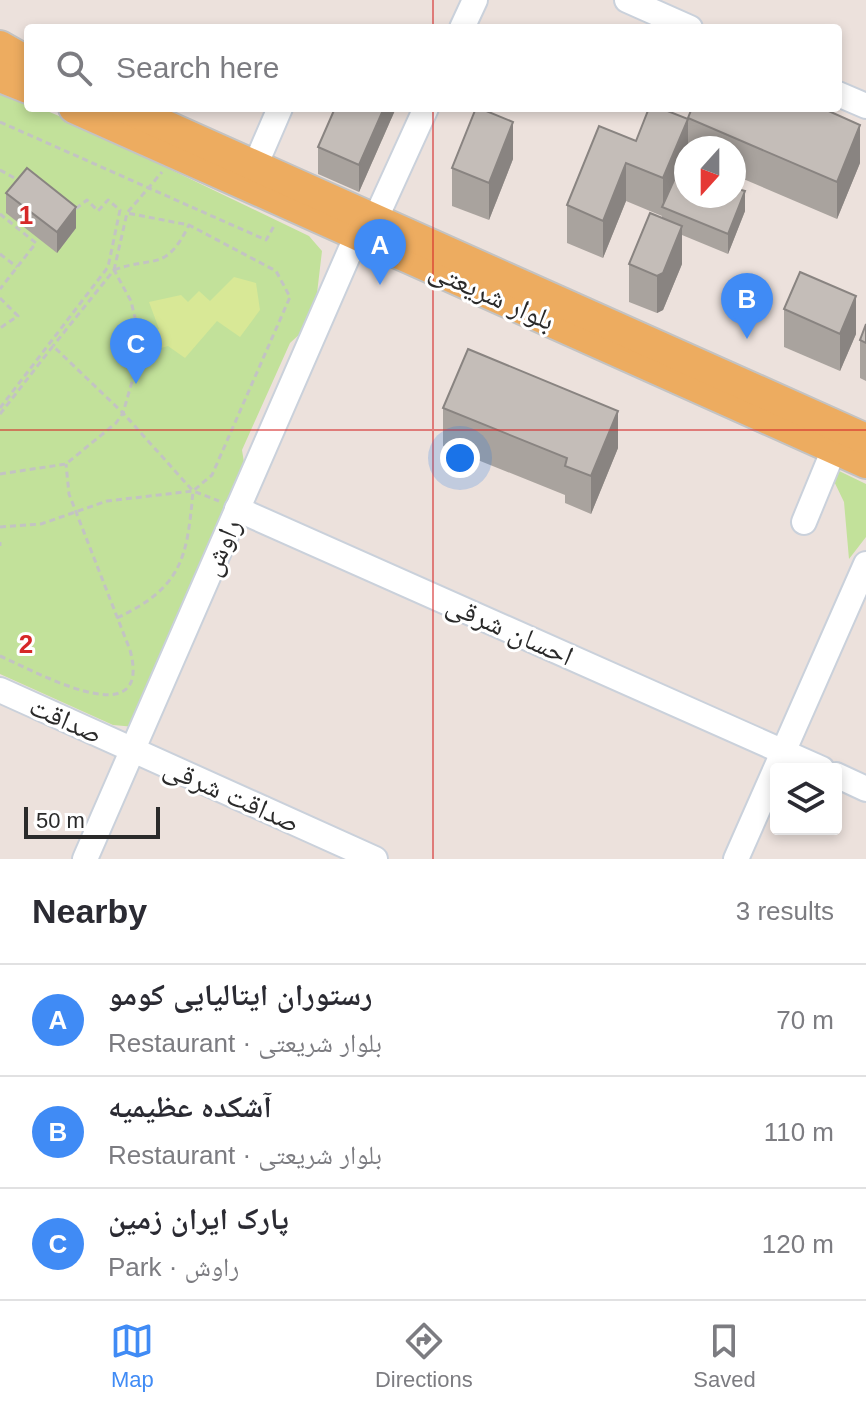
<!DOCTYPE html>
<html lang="en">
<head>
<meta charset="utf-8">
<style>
  :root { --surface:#fff; --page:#f7f7f7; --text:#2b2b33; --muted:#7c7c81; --line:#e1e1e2; --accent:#408bf5 }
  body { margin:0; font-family:Arial,"Noto Naskh Arabic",sans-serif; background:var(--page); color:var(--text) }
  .controls { position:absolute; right:24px; bottom:24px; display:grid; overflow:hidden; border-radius:8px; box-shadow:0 4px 12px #0003 }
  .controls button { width:72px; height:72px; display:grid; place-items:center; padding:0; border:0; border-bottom:2px solid var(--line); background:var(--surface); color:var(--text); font:40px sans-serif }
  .compass { position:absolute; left:674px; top:136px; width:72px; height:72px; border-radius:50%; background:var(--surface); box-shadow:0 4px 12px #0003; rotate:201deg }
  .scale { position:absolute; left:24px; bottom:20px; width:136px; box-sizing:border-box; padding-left:8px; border:4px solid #2a2a2a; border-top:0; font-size:22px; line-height:28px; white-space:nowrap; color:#2a2a2a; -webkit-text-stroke:6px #fff; paint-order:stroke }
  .you { position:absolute; left:460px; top:458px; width:28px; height:28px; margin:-20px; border:6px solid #fff; border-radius:50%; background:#1a73e8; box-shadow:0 0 0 12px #1a73e833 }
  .badge { display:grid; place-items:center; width:52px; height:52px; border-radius:50%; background:var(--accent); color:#fff; font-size:26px; font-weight:700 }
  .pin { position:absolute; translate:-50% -66px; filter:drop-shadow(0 2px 4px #0008) }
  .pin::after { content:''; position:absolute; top:42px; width:28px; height:24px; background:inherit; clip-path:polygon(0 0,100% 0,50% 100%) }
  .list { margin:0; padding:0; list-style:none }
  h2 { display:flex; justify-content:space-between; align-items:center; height:104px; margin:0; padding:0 32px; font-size:34px }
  h2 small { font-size:26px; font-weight:400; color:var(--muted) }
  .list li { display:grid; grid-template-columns:52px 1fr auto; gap:24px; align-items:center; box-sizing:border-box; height:112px; padding:0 32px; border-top:2px solid var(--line) }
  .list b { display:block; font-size:30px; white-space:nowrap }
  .list p { margin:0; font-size:26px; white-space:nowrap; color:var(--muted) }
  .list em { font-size:26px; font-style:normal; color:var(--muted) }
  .icon { flex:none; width:44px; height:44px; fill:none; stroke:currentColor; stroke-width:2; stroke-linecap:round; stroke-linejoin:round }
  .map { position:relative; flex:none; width:866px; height:859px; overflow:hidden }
  .search { position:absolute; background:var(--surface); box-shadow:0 4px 12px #0003; left:24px; right:24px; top:24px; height:88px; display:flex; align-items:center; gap:20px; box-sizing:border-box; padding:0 28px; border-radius:8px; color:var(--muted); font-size:30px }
  .sheet { height:440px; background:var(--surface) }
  nav { display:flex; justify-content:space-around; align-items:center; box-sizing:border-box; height:112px; border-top:2px solid var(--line); background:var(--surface); font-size:22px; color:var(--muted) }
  nav a { display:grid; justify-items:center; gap:4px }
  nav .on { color:var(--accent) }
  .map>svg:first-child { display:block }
  .green { fill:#c2e19a }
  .pitch { fill:#d8e896 }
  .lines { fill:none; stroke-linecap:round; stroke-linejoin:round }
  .minor-casing { stroke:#cad1db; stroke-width:28 }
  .major-casing { stroke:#c3c3c3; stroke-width:34 }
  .path { stroke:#c3c3c3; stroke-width:3; stroke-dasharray:6 4; stroke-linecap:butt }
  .minor { stroke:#fff; stroke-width:24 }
  .major { stroke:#edac60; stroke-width:30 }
  .wall { fill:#a9a39e }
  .shaded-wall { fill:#898481 }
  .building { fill:#c4bdb8; stroke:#898481; stroke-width:2 }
  .grid { fill:none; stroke:#d62828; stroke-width:2; stroke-opacity:0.55 }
  .labels { text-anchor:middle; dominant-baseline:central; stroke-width:6; stroke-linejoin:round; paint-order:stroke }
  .street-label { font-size:28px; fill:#2a2a2a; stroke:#fff }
  .grid-label { font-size:26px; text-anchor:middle; font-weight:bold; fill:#d62828; stroke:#fff; stroke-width:6; stroke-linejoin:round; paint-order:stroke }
</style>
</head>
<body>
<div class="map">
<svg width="866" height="859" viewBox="0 0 866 859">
  <rect width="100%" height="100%" fill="#ece1dc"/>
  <g class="green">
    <path d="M0,94l28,9v5h12l19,8 250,120 13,15 -6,51 -14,30 -12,11 -48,107 5,31 -112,246 -22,-2 -113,-51z"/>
    <path d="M835,469l31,15v53l-17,22 -5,-57 -13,-27z"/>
  </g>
  <path class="pitch" d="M234,277l22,6 4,27 -20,27 -23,-16 -32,37 -17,-12 -30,9 -3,-21 24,-5 -10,-27 32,-7 7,7 11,-11 11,10z"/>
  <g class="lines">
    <defs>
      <g id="minor">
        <path d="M627,0l63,28"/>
        <path d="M462,28l13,-28"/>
        <path d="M838,94l28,12"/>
        <path d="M255,166l25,-58"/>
        <path d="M375,220l51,-112"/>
        <path d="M237,509l585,260"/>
        <path d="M804,522l30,-73"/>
        <path d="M0,690l375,169"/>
        <path d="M836,775l30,14"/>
        <path d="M85,859l272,-624"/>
        <path d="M736,859l130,-295"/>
      </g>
      <g id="major">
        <path d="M0,46l28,16"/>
        <path d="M0,77l28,11"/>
        <path d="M74,108l792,355"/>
        <path d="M126,108l740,331"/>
      </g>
    </defs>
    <use href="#minor" class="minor-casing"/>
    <use href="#major" class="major-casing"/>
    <g class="path">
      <path d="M0,122l266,118 8,-14"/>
      <path d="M0,170l18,10"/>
      <path d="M0,214l36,29 -36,46"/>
      <path d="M0,254l17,13"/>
      <path d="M114,270l13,-57 35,-41"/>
      <path d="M114,270c41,-15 51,3 75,-45"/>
      <path d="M0,298l18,18 -18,12"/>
      <path d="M0,408l108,-141 12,-57 -12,-10 -10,11 -11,-11 -13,10"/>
      <path d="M0,414l53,-68 70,67 70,78 19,-16 78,-178 -14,-26 -87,-46 -62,-12"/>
      <path d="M0,474l66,-10 50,-41 7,-10 19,-66 -11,-46 -17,-31 -61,76"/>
      <path d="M0,527l41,-3 66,-23 86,-10 26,10"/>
      <path d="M0,542v4"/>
      <path d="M117,618c65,-31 70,-59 76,-127"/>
      <path d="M0,656c33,14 154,83 130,-6l-61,-156 -3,-30"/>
    </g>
    <use href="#minor" class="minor"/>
    <use href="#major" class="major"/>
  </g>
  <g class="wall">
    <path d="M396,108l-37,84 -41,-18v-27z"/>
    <path d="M688,118l172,45 -23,56 -103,-44v-27h-46z"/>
    <path d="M636,141l52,7h-2v13l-4,9 63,41 -17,43 -46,-19v29l-19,46 -6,3 -28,-11v-38l33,-46v-2l-36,-15 -23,57 -36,-15v-38z"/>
    <path d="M513,159l-24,61 -37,-14v-38z"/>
    <path d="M6,193l70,35 -19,25 -51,-40z"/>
    <path d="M784,309l72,25 -16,37 -56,-24z"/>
    <path d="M866,324v57l-6,-3v-38z"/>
    <path d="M443,408l175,40 -27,66 -26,-11v-8l-122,-49z"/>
  </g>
  <g class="shaded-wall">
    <path d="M384,108h12l-37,84v-27z"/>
    <path d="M688,119v29h-2v13l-20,48 -3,-2v-29z"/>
    <path d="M513,122v37l-24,61v-37z"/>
    <path d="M860,125v38l-23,56v-37z"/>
    <path d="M626,163v38l-23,57v-37z"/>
    <path d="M745,191v20l-17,43v-20z"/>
    <path d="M76,207v21l-19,25v-21z"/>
    <path d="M682,226v38l-19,46 -6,3v-37z"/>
    <path d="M856,296v38l-16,37v-37z"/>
    <path d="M618,411v37l-27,66v-38z"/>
  </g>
  <g class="building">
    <path d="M335,108h49l-25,57 -41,-18z"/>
    <path d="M476,108h3l34,14 -24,61 -37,-15z"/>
    <path d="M649,108h11l28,11 -25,59 -37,-15 -23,58 -36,-16 32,-79 37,15z"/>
    <path d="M692,108h130l38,17 -23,57 -149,-64z"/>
    <path d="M27,168l49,39 -19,25 -51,-39z"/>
    <path d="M679,169l7,1v26h48v-8l11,3 -17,43 -66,-27z"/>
    <path d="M650,213l32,13 -19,47 -6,3 -28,-12z"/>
    <path d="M800,272l56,24 -16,38 -56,-25z"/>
    <path d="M866,324v19l-6,-3z"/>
    <path d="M468,349l150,62 -27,65 -26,-10 2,-8 -124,-50z"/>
  </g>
  <path class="grid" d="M433,0v28M433,108v751M0,430h866"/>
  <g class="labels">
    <g class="street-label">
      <text transform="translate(492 295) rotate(24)">بلوار شریعتی</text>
      <text transform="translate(221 547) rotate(-66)">راوش</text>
      <text transform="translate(510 630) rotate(24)">احسان شرقی</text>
      <text transform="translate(66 720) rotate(24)">صداقت</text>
      <text transform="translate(232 795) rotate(24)">صداقت شرقی</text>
    </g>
  </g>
  <g class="grid-label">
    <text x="26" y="224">1</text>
    <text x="26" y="653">2</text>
  </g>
</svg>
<div class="controls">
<button><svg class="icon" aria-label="layers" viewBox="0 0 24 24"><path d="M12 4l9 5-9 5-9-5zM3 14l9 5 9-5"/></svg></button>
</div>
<svg class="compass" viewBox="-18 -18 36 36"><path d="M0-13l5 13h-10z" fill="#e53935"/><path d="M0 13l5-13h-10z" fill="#7c7c81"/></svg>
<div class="scale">50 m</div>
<div class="you"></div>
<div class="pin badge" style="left:380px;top:285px">A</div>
<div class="pin badge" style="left:747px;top:339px">B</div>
<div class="pin badge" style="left:136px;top:384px">C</div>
<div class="search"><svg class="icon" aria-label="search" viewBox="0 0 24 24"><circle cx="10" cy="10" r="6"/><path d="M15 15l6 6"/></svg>Search here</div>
</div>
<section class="sheet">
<h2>Nearby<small>3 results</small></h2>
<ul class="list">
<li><span class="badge">A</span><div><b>رستوران ایتالیایی کومو</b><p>Restaurant · بلوار شریعتی</p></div><em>70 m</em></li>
<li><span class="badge">B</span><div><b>آشکده عظیمیه</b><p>Restaurant · بلوار شریعتی</p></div><em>110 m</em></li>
<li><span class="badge">C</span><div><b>پارک ایران زمین</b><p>Park · راوش</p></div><em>120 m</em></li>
</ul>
</section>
<nav>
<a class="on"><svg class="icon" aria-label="map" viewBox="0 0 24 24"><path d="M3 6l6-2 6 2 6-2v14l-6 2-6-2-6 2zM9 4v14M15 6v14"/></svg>Map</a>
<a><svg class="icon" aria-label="directions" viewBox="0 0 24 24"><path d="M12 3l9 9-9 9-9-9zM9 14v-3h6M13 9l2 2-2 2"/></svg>Directions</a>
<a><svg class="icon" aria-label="saved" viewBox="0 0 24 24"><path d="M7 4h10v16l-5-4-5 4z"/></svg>Saved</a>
</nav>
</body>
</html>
